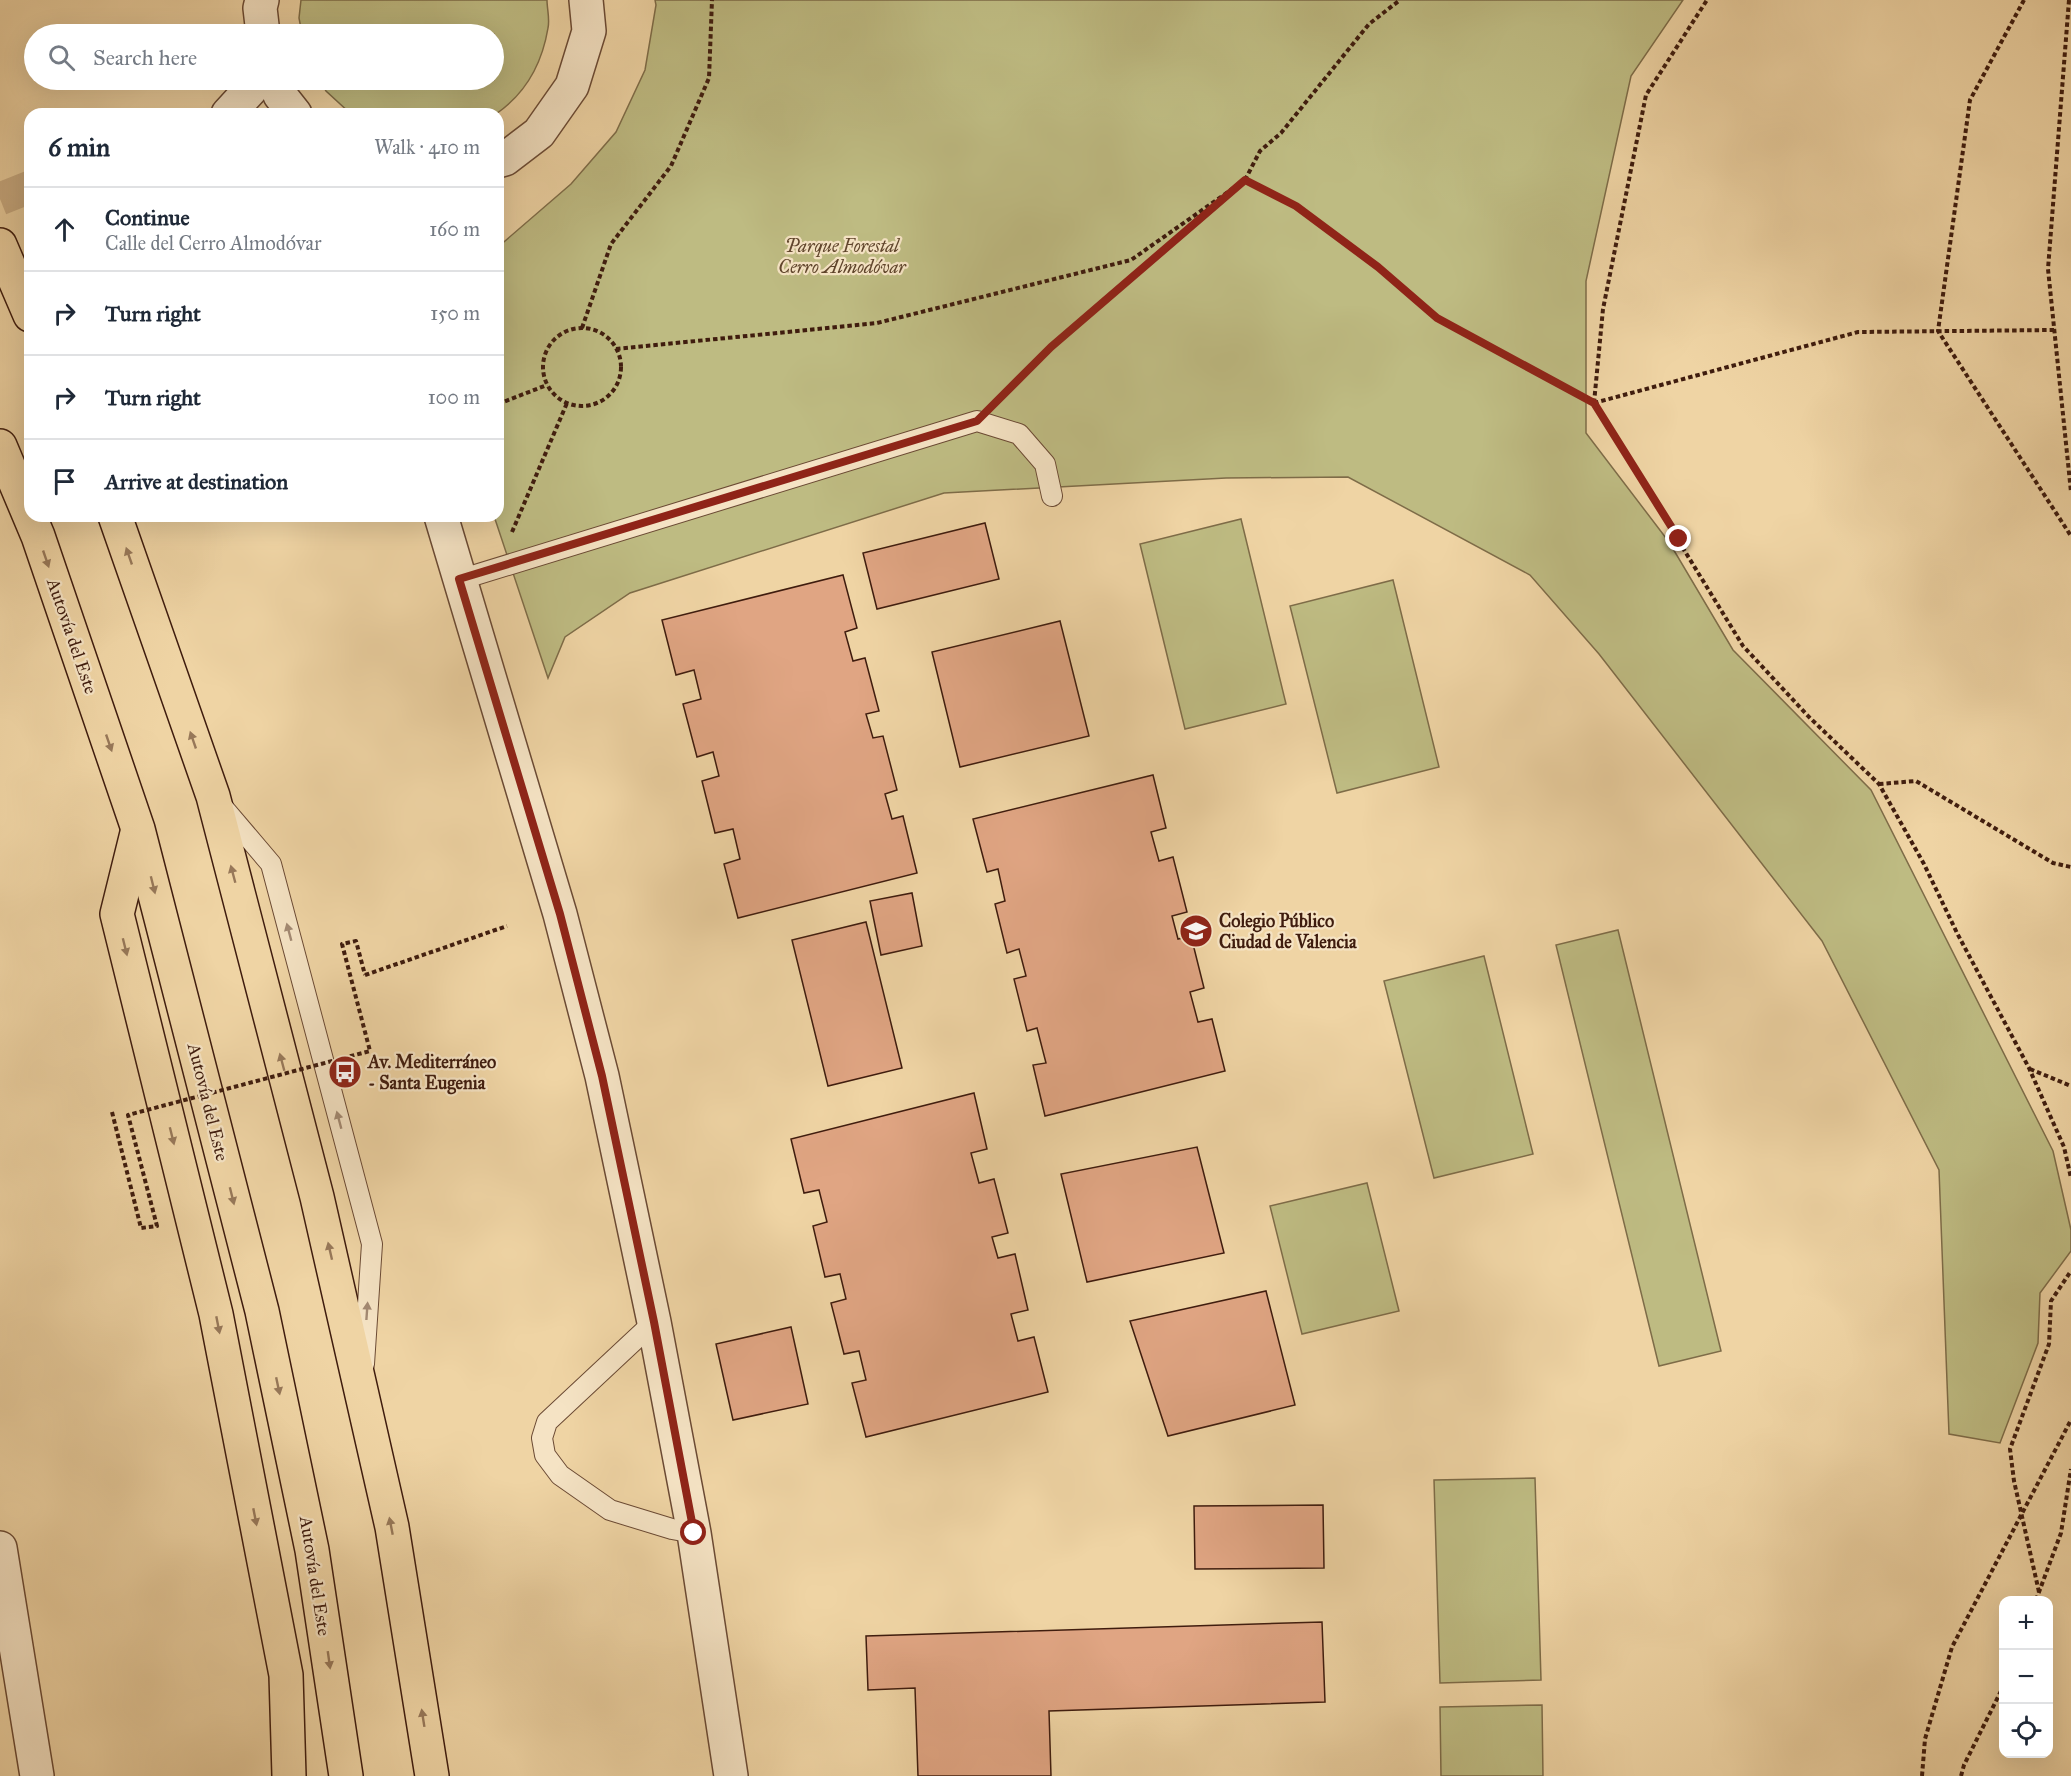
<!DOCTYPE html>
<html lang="en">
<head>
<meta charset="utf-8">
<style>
  :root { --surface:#fff; --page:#f6f6f7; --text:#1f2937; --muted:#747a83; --line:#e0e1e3 }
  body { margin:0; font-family:"IM FELL Great Primer",serif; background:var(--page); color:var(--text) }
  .controls { position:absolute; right:18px; bottom:18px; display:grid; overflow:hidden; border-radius:12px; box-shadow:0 6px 24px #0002 }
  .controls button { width:54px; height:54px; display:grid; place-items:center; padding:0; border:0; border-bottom:2px solid var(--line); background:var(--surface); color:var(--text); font:30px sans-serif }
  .stop { position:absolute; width:18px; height:18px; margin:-14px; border:4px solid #8f2418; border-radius:50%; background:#fff }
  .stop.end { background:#8f2418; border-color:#fff; box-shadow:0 2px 6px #0008 }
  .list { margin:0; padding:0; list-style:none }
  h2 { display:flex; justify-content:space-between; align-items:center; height:78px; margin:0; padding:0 24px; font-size:26px }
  h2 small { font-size:20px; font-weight:400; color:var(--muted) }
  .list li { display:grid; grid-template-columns:39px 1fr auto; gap:18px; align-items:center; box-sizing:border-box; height:84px; padding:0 24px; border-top:2px solid var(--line) }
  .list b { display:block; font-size:22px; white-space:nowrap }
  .list p { margin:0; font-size:20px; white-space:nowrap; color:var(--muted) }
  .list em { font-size:20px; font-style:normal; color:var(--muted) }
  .icon { flex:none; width:33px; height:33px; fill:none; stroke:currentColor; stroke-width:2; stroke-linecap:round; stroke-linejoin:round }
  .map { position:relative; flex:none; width:2071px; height:1776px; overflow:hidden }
  .search { position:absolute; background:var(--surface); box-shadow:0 6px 24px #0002; left:24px; top:24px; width:480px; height:66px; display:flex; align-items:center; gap:15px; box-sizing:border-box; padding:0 21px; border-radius:33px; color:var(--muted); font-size:22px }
  .panel { position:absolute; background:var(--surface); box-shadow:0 6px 24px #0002; left:24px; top:108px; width:480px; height:414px; border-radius:18px }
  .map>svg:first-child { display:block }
  .green { fill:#bebb82; stroke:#7e6c48; stroke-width:1.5 }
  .building { fill:#e0a583; stroke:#3f1c0e; stroke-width:1.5 }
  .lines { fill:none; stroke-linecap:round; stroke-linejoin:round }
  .minor-tunnel { stroke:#ccaf86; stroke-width:33; stroke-dasharray:33 16; stroke-linecap:butt }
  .service-casing { stroke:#6b4a34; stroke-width:22 }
  .minor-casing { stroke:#6b4a34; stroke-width:36 }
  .motorway-casing { stroke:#3f1c0e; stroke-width:36 }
  .path { stroke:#3f1c0e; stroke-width:4; stroke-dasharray:4.5 3; stroke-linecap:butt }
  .service { stroke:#f5e3c4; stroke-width:20 }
  .minor { stroke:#f5e3c4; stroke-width:33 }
  .motorway { stroke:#efd4a4; stroke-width:33 }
  .path-bridge { stroke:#3f1c0e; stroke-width:4; stroke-dasharray:4.5 3; stroke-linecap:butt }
  .oneway { fill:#977859 }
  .oneway2 { fill:#a38972 }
  .route { stroke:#8f2418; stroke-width:8 }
  .labels { text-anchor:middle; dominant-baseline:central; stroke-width:4.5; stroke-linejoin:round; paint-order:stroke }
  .park-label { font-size:18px; font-style:italic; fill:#5f442b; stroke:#f5e3c4 }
  .street-label { font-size:18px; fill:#3f1c0e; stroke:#f5e3c4 }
  .poi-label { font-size:18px; font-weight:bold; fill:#3f1c0e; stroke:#f5e3c4; text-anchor:start }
</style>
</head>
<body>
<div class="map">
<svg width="2071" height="1776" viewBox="0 0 2071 1776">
  <rect width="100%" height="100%" fill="#efd4a4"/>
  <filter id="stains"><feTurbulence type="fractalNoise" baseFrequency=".00333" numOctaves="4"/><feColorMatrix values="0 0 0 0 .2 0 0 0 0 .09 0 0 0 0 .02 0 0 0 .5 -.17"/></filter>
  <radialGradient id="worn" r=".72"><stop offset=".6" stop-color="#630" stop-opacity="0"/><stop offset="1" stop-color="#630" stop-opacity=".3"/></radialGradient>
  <g class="green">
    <path d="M301,0h246c0,9 3,19 1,28 -6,36 -23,66 -52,86h-145l-25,-23 -6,-11h174v-46h-192l-3,-16z"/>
    <path d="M655,0h1028l-52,76 -45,205v152l83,109 64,108 138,140 182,361 18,79v21l-31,42 -2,50 -38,100 -51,-9 -10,-264 -117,-229 -223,-287 -69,-79 -182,-98 -122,1 -282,15 -314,100 -65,44 -17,41 -54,-162h4v-269l73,-63 45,-52 29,-62 11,-65z"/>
    <path d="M1241,519l45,185 -101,25 -45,-185z"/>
    <path d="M1393,580l46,187 -102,26 -47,-187z"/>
    <path d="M1618,930l103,421 -62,15 -103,-421z"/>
    <path d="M1484,956l49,198 -99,24 -50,-197z"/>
    <path d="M1367,1183l32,128 -97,23 -32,-128z"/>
    <path d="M1535,1478l6,202 -101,3 -6,-203z"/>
    <path d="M1542,1705l1,71h-102l-1,-69z"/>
  </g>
  <g class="building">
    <path d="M985,523l14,56 -122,30 -14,-56z"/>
    <path d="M843,575l14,53 -12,4 8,29 12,-3 14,53 -13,3 7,24 10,-2 14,54 -12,4 7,25 11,-3 14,57 -179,45 -14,-54 16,-5 -7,-30 -18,4 -13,-52 17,-5 -6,-24 -16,5 -14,-53 18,-5 -7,-29 -18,5 -14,-55z"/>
    <path d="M1060,621l29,115 -129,31 -28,-115z"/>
    <path d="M1153,775l13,53 -15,4 8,29 14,-4 14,55 -15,4 6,23 13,-3 13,52 -14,4 8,30 14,-3 13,52 -180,45 -12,-51 13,-2 -9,-35 -10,3 -13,-52 12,-3 -7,-27 -12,4 -12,-49 10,-3 -7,-32 -11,3 -14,-53z"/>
    <path d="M912,893l10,53 -41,9 -11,-54z"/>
    <path d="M866,922l36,146 -74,18 -36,-146z"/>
    <path d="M974,1093l13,56 -16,4 8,30 15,-4 14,54 -16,4 6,21 17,-4 13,56 -17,4 7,27 16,-4 14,55 -182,45 -14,-54 14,-3 -7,-29 -15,3 -13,-51 15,-4 -6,-25 -15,3 -12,-51 14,-4 -8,-32 -15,3 -13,-54z"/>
    <path d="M1197,1147l27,106 -137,29 -26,-108z"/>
    <path d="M1266,1291l29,114 -127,31 -38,-115z"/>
    <path d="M791,1327l17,77 -75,16 -17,-76z"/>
    <path d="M1323,1505l1,63 -129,1 -1,-63z"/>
    <path d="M1322,1622l3,80 -276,9 2,65h-133l-3,-88 -47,2 -2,-54z"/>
  </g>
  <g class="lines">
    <path class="minor-tunnel" d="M0,199l30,-12"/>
    <defs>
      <g id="service">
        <path d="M459,580l518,-159 42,13 26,30 7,32"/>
        <path d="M220,804l51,60 101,380 -8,120"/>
        <path d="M654,1322l-107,100 -5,16 3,17 15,20 50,35 62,19 22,4"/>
      </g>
      <g id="minor">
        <path d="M262,0l-2,8 3,26"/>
        <path d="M274,80l6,15 15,19"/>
        <path d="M228,114l22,-24 5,-10"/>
        <path d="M498,161l7,-2 34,-26 33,-47 17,-55 -3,-31"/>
        <path d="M441,516l119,398 42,162 52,246 40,211 37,243"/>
        <path d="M0,1548l37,228"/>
      </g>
      <g id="motorway">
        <path d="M0,245l30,70"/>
        <path d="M0,446l38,90 100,293 124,482 50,239 34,226"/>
        <path d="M115,516l98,280 104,401 75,330 40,249"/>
        <path d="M137,833l-20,81 99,400 70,361 3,101"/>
      </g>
    </defs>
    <use href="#service" class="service-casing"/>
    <use href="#minor" class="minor-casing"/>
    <use href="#motorway" class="motorway-casing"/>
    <g class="path">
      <path d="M2024,0l-54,100 -32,231 133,205"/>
      <path d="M2069,0l-21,269 23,223"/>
      <path d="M1245,180l51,26 82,61 59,51 157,85 149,243 66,71 70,67 45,80 33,69 72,135 35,79 7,31"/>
      <path d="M1245,180l15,-29 21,-18 88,-109 31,-24"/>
      <path d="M582,328l29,-84 60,-78 38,-88 3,-78"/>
      <circle cx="582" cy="367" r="39"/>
      <path d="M616,349l261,-26 254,-63 114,-80"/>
      <path d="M1001,397l50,-50 177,-152"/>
      <path d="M1594,403l264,-71 196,-2"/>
      <path d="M1594,403l9,-94 43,-214 61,-95"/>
      <path d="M498,404l49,-19"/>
      <path d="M512,532l55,-129"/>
      <path d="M1879,784l37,-3 137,82 18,4"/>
      <path d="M365,975l142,-49"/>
      <path d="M2030,1069l41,17"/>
      <path d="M2039,1592l-25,-111 -4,-32 39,-105 2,-43 20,-30"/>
      <path d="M2036,1600l25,-67 10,-64"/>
      <path d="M1922,1776l3,-37 27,-92 119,-227"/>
      <path d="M1961,1776l3,-11 40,-80"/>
    </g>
    <use href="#service" class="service"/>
    <use href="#minor" class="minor"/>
    <use href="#motorway" class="motorway"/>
    <path class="path-bridge" d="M112,1112l29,116 16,-2 -29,-111 242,-64 -28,-107 14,-3 9,34"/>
  </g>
  <defs><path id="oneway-solid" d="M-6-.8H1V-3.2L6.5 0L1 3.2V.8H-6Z" transform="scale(1.5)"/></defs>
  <g class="oneway">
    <use href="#oneway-solid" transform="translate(129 556) rotate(-109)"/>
    <use href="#oneway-solid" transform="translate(46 559) rotate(71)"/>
    <use href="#oneway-solid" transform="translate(193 740) rotate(-109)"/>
    <use href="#oneway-solid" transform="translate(109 743) rotate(71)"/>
    <use href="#oneway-solid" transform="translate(233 874) rotate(-105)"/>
    <use href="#oneway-solid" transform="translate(153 885) rotate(76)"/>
    <use href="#oneway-solid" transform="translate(125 947) rotate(76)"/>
    <use href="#oneway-solid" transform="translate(282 1062) rotate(-105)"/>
    <use href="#oneway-solid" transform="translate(172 1136) rotate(76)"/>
    <use href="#oneway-solid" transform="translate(232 1196) rotate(76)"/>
    <use href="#oneway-solid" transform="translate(330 1251) rotate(-103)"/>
    <use href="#oneway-solid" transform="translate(218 1325) rotate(79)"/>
    <use href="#oneway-solid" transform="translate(278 1386) rotate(78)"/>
    <use href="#oneway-solid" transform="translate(255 1517) rotate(79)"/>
    <use href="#oneway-solid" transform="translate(391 1526) rotate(-101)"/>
    <use href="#oneway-solid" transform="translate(329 1660) rotate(82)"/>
    <use href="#oneway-solid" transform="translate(423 1718) rotate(-99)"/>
  </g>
  <g class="oneway2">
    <use href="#oneway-solid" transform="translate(289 932) rotate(-105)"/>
    <use href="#oneway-solid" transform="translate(339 1120) rotate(-105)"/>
    <use href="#oneway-solid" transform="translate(367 1311) rotate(-86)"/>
  </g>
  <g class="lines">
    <path class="route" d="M694,1533l-40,-211 -52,-246 -42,-162 -101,-335 518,-158 74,-74 194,-167 51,26 82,61 59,51 157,85 85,136"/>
  </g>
  <defs>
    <symbol id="university-disc" viewBox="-11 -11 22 22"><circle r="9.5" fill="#8f2418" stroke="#f5e3c4"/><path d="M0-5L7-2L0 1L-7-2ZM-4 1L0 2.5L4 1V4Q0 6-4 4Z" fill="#fff"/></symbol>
    <symbol id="bus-disc" viewBox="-11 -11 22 22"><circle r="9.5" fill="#8f2418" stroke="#f5e3c4"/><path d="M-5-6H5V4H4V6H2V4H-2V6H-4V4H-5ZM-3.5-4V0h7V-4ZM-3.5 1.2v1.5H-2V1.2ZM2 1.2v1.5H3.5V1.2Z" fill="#fff"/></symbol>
  </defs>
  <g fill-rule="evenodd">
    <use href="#university-disc" x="1177" y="912" width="38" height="38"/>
    <use href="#bus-disc" x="326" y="1053" width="38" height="38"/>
  </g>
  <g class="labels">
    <g class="park-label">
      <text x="842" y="246">Parque Forestal<tspan x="842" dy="21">Cerro Almodóvar</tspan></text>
    </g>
    <g class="street-label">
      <text transform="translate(72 636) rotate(71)">Autovía del Este</text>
      <text transform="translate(208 1102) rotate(76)">Autovía del Este</text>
      <text transform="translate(315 1576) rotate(81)">Autovía del Este</text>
    </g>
    <g class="poi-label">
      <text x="1219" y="921">Colegio Público<tspan x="1219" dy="21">Ciudad de Valencia</tspan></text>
      <text x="368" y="1062">Av. Mediterráneo<tspan x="368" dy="21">- Santa Eugenia</tspan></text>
    </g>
  </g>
  <rect width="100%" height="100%" filter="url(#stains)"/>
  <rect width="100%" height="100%" fill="url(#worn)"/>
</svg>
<div class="controls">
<button>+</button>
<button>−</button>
<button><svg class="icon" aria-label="locate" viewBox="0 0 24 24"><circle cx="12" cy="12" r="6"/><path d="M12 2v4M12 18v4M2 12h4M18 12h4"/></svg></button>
</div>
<div class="stop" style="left:694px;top:1533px"></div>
<div class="stop end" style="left:1679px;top:539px"></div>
<div class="search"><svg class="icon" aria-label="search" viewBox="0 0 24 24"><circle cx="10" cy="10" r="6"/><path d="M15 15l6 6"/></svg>Search here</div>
<section class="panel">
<h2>6 min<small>Walk · 410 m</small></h2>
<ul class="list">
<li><svg class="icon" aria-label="ahead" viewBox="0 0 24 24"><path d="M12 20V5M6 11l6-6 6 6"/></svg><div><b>Continue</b><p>Calle del Cerro Almodóvar</p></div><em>160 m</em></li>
<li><svg class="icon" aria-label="right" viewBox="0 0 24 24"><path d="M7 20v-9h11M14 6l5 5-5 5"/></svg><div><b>Turn right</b></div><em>150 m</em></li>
<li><svg class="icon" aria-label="right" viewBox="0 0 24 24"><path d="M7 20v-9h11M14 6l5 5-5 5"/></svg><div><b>Turn right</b></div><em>100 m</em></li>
<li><svg class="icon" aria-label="arrive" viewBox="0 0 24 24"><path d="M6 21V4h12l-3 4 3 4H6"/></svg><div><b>Arrive at destination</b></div></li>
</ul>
</section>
</div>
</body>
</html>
